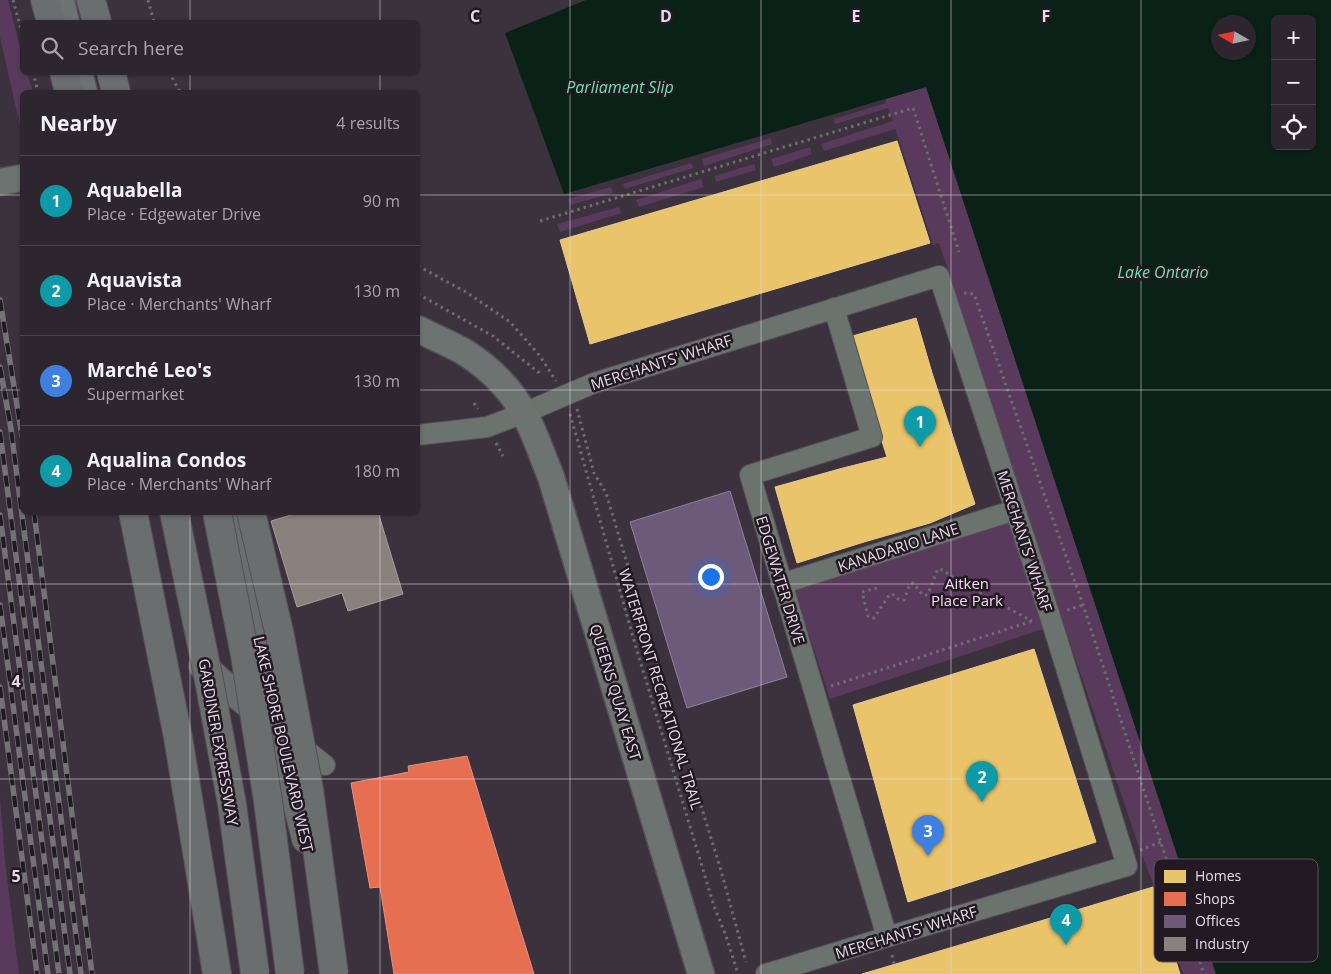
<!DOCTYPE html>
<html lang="en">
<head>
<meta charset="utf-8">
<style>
  :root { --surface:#2d262e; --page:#352e36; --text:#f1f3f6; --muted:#a7a5aa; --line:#48434a; --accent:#1a73e8 }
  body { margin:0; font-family:"Open Sans",sans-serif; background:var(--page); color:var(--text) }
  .controls { position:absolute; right:15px; top:15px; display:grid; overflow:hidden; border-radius:8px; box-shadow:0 1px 4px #0004 }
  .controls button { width:45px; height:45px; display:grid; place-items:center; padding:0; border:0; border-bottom:1px solid var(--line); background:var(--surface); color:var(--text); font:25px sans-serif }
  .compass { position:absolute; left:1211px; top:15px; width:45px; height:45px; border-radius:50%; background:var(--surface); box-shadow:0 1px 4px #0004; rotate:279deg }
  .you { position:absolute; left:710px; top:576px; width:18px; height:18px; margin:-12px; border:4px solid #fff; border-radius:50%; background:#1a73e8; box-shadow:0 0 0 8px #1a73e833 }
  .badge { display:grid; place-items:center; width:32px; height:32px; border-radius:50%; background:var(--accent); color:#fff; font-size:16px; font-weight:700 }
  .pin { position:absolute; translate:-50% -41px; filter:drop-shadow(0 1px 2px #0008) }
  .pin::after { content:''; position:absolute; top:26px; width:18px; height:15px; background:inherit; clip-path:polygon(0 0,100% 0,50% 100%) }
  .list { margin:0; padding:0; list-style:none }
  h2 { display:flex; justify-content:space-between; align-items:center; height:65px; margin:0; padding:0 20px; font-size:21px }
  h2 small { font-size:16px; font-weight:400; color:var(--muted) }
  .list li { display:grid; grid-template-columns:32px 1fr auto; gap:15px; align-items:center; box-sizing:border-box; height:90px; padding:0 20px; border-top:1px solid var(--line) }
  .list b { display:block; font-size:19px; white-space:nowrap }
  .list p { margin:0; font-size:16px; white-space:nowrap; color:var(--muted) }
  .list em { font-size:16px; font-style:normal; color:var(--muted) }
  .icon { flex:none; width:28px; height:28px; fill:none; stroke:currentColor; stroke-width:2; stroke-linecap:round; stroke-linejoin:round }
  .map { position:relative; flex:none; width:1331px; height:974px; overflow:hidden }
  .search { position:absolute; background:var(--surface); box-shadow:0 1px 4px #0004; left:20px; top:20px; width:400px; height:55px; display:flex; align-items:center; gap:12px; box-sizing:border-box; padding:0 18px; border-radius:8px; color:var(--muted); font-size:19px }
  .panel { position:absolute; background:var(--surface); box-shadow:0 1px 4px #0004; left:20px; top:90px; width:400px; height:425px; border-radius:8px }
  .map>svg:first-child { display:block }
  .green { fill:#593a5c }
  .water { fill:#0a2117; fill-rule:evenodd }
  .homes { fill:#e9c46a; stroke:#e8cb8f }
  .shops { fill:#e76f51; stroke:#e78f7e }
  .offices { fill:#6d597a; stroke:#91809a }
  .industry { fill:#8a817c; stroke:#a69c9c }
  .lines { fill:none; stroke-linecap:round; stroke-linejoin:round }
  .minor-casing { stroke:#564e57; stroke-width:22 }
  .major-casing { stroke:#564e57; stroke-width:29 }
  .highway-casing { stroke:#564e57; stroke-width:30 }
  .path { stroke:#6c6e6e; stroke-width:3; stroke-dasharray:2.5 4; stroke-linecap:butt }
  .minor { stroke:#6b736f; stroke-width:20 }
  .major { stroke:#6c7371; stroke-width:26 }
  .highway { stroke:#6a6e6f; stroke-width:28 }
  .rail-casing { stroke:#737376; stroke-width:5.5 }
  .rail { stroke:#221922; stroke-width:4; stroke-dasharray:11; stroke-linecap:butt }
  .highway-bridge-casing { stroke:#564e57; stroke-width:30; stroke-linecap:butt }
  .highway-bridge { stroke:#6a6e6f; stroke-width:28 }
  .grid { fill:none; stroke:#e6dae6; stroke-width:1; stroke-opacity:0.55 }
  .labels { text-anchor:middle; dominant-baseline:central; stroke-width:5; stroke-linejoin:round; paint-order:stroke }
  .street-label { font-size:15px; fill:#e6dae6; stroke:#221922 }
  .park-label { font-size:15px; fill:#f6d8f8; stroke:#221922 }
  .water-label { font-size:16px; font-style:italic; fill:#6fe2ac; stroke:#221922 }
  .key { fill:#221922; stroke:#5d535d; stroke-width:1 }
  .key-label { font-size:14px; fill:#e6dae6 }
  .grid-label { font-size:16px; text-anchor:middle; font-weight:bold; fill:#e6dae6; stroke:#221922; stroke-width:5; stroke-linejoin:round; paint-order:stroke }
</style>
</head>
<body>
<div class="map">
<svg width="1331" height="974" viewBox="0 0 1331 974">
  <rect width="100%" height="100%" fill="#3c323d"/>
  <g class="green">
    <path d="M0,0h8l14,55v17l5,1 6,19h-11v37l-1,1 -21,-93z"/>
    <path d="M926,87l290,887h-33l-29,-88 -14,-36 -80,-237 -121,-370 -6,2 -38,-117v1l-71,22 -3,-7 72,-23 -5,-13 -53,16 -1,-5 52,-16v-4z"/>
    <path d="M771,138l1,6 -68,22 -2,-7z"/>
    <path d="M810,147l2,7 -38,13 -3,-8z"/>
    <path d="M691,163l2,5 -68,21 -2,-5z"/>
    <path d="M754,164l2,6 -40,12 -1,-6z"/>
    <path d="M701,179l3,8 -65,20 -3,-7z"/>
    <path d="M611,187l2,6 -43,12 -2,-6z"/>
    <path d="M619,207l2,6 -61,19 -3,-8z"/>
    <path d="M1007,517l36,112 -213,70 -36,-111z"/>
    <path d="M0,797l5,64 14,113h-19z"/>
  </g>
  <path class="water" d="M586,0h745v974h-115l-290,-887 -362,107 -59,-161zM1275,19h37v127h-37zM1218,22h30v30h-30z"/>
  <g class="homes">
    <path d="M897,141l33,102 -340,101 -30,-104z"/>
    <path d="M916,318l16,55 43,131 -45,19 -66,19 -67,21 -22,-76 68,-19 44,-11 -38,-120z"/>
    <path d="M1034,649l62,193 -188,60 -55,-197z"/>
    <path d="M1153,887l27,87h-318l165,-49z"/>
  </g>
  <path class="shops" d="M467,756l67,218h-140l-14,-87 -10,1 -19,-105 58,-11 -1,-6z"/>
  <path class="offices" d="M730,491l57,186 -100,31 -57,-186z"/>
  <path class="industry" d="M301,512h77l25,82 -55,17 -6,-18 -45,14 -26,-86z"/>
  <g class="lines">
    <defs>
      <g id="minor">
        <path d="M834,308l38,129 -122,38 137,462"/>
        <path d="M418,435l69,-8 37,-14 70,-30 345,-107 111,340 77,250 -240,71 -121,37"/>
        <path d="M781,584l234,-74"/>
        <path d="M296,742l29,23"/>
      </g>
      <g id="major">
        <path d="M61,0l5,22"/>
        <path d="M79,72l5,20"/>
        <path d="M0,182l22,-4"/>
        <path d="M418,329c15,8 33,15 48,24 23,15 44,35 58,60 11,20 18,42 27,64l150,497"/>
      </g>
      <g id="highway">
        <path d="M45,0l6,22"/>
        <path d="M91,0l6,22"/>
        <path d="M64,72l5,20"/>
        <path d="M111,72l5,20"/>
        <path d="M133,512l45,225 39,237"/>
        <path d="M235,512l43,214 28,113"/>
        <path d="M203,666l15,14 50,39"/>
      </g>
    </defs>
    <use href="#minor" class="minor-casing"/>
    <use href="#major" class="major-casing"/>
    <use href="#highway" class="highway-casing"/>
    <g class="path">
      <path d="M13,0l9,33"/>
      <path d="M148,0l6,22"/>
      <path d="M33,72l5,20"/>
      <path d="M169,72l11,20"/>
      <path d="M540,221l373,-113 46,144"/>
      <path d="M418,266l48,26 44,30 30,34 16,25"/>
      <path d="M964,293l10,1 109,311 121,369"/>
      <path d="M418,294l75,42 45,36 5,-1"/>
      <path d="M474,403l4,6"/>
      <path d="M577,409l17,64 12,20 57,190 57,184 26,95"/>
      <path d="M570,414l65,230 79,262 12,30 12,38"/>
      <path d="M496,443l7,13"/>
      <path d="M877,588l-15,4 6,24 2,2h4l16,-24 4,1 5,5h5l6,-16 3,-1 10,12h3l2,-1 9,-23 1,-2 5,1 13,10 76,41"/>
      <path d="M1067,610l16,-5"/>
      <path d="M831,686l201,-65"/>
      <path d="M1140,850l21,-8"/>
      <path d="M892,955l2,9"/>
    </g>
    <use href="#minor" class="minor"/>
    <use href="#major" class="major"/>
    <use href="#highway" class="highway"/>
    <defs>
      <g id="rail">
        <path d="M0,300l22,136"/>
        <path d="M0,367l11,62 70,545"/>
        <path d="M0,432l70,542"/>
        <path d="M34,512l58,462"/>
        <path d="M0,515l59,459"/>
        <path d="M0,605l48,369"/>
        <path d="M0,687l37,287"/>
      </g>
    </defs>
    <use href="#rail" class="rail-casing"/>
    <use href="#rail" class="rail"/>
    <defs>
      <g id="highway-bridge">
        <path d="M174,512l34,163 24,129 23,170"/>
        <path d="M217,512l28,143 23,146 22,173"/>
        <path d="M251,512l29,124 29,153 25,185"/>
      </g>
    </defs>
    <use href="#highway-bridge" class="highway-bridge-casing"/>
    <use href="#highway-bridge" class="highway-bridge"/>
  </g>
  <path class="grid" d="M190,0v22M380,0v22M570,0v974M761,0v974M951,0v974M1141,0v974M190,72v20M380,72v20M0,195h22M418,195h913M0,390h22M418,390h913M190,512v462M380,512v462M0,584h1331M0,779h1331"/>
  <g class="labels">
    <g class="street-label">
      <text transform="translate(661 362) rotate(-18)">MERCHANTS' WHARF</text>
      <text transform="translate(1025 541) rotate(72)">MERCHANTS' WHARF</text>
      <text transform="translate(898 547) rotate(-18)">KANADARIO LANE</text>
      <text transform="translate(781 580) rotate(73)">EDGEWATER DRIVE</text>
      <text transform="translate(661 689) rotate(73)">WATERFRONT RECREATIONAL TRAIL</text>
      <text transform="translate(616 692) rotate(73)">QUEENS QUAY EAST</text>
      <text transform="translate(219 742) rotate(80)">GARDINER EXPRESSWAY</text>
      <text transform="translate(284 744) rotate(77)">LAKE SHORE BOULEVARD WEST</text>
      <text transform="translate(906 932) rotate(-17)">MERCHANTS' WHARF</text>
    </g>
    <g class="park-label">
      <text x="967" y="583">Aitken<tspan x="967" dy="17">Place Park</tspan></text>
    </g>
    <g class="water-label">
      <text x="620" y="87">Parliament Slip</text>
      <text x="1163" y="272">Lake Ontario</text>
    </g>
  </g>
  <rect x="1154" y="859" width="164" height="103" rx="8" class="key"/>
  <rect x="1164" y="870" width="22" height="13" fill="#e9c46a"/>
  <rect x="1164" y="892" width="22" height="14" fill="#e76f51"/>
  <rect x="1164" y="915" width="22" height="13" fill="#6d597a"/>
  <rect x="1164" y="937" width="22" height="14" fill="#8a817c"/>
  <g class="key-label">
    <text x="1195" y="881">Homes</text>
    <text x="1195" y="904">Shops</text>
    <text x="1195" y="926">Offices</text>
    <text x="1195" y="949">Industry</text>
  </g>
  <g class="grid-label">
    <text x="475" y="22">C</text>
    <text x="666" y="22">D</text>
    <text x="856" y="22">E</text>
    <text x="1046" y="22">F</text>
    <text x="16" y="687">4</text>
    <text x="16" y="882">5</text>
  </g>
</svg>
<div class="controls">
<button>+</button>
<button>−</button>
<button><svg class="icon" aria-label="locate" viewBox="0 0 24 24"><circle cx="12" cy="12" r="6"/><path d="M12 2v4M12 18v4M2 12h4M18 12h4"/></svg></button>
</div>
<svg class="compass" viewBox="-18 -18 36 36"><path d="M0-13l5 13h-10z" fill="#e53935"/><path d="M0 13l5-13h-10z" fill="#a7a5aa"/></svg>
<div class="you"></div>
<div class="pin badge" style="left:920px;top:447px;background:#0f9aa8">1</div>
<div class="pin badge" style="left:982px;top:802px;background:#0f9aa8">2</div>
<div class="pin badge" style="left:928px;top:856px;background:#3f7fe0">3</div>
<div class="pin badge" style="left:1066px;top:945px;background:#0f9aa8">4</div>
<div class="search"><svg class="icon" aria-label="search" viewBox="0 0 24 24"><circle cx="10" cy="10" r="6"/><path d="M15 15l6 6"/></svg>Search here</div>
<section class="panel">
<h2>Nearby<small>4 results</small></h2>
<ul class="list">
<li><span class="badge" style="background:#0f9aa8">1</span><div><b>Aquabella</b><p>Place · Edgewater Drive</p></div><em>90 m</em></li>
<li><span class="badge" style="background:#0f9aa8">2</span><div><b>Aquavista</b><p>Place · Merchants' Wharf</p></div><em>130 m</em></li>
<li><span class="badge" style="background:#3f7fe0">3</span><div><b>Marché Leo's</b><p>Supermarket</p></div><em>130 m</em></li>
<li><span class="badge" style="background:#0f9aa8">4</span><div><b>Aqualina Condos</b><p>Place · Merchants' Wharf</p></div><em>180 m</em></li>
</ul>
</section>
</div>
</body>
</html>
